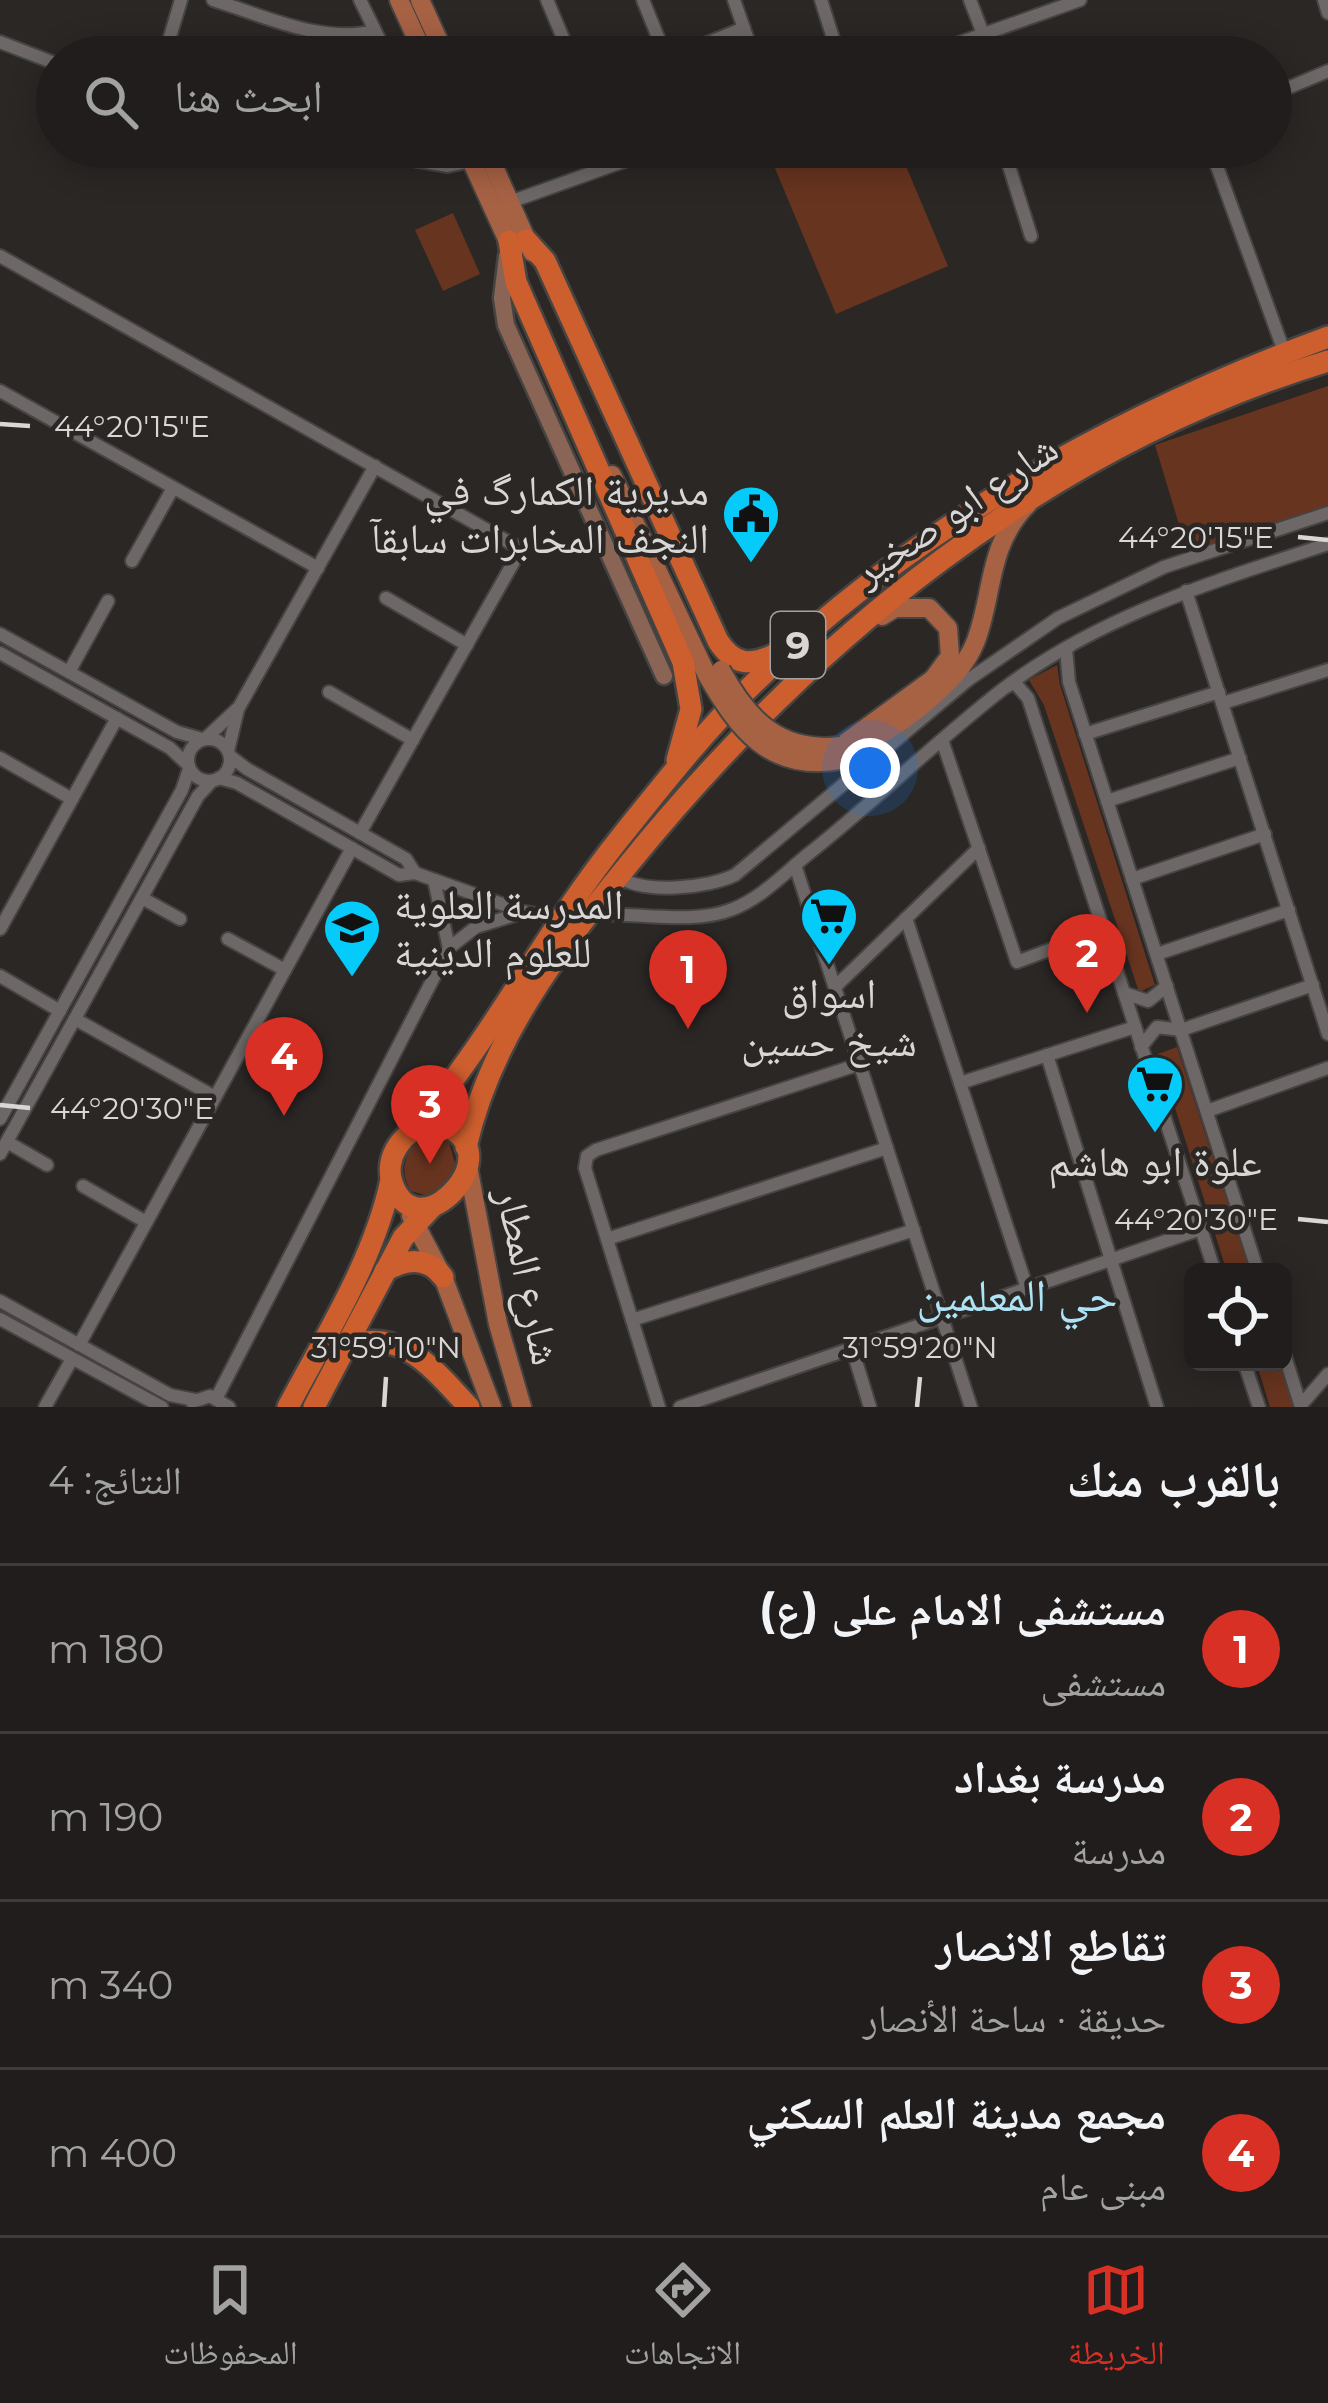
<!DOCTYPE html>
<html lang="ar">
<head>
<meta charset="utf-8">
<style>
  :root { --surface:#201d1c; --page:#282625; --text:#f1f3f6; --muted:#a2a2a3; --line:#3d3b3b; --accent:#d93025 }
  body { margin:0; font-family:Montserrat,"Noto Naskh Arabic",sans-serif; background:var(--page); color:var(--text); direction:rtl }
  .controls { position:absolute; right:36px; bottom:36px; display:grid; overflow:hidden; border-radius:18px; box-shadow:0 6px 30px #0003 }
  .controls button { width:108px; height:108px; display:grid; place-items:center; padding:0; border:0; border-bottom:3px solid var(--line); background:var(--surface); color:var(--text); font:60px sans-serif }
  .you { position:absolute; left:870px; top:768px; width:42px; height:42px; margin:-30px; border:9px solid #fff; border-radius:50%; background:#1a73e8; box-shadow:0 0 0 18px #1a73e833 }
  .badge { display:grid; place-items:center; width:78px; height:78px; border-radius:50%; background:var(--accent); color:#fff; font-size:39px; font-weight:700 }
  .pin { position:absolute; translate:-50% -99px; filter:drop-shadow(0 3px 6px #0008) }
  .pin::after { content:''; position:absolute; top:63px; width:42px; height:36px; background:inherit; clip-path:polygon(0 0,100% 0,50% 100%) }
  .list { margin:0; padding:0; list-style:none }
  h2 { display:flex; justify-content:space-between; align-items:center; height:156px; margin:0; padding:0 48px; font-size:51px }
  h2 small { font-size:39px; font-weight:400; color:var(--muted) }
  .list li { display:grid; grid-template-columns:78px 1fr auto; gap:36px; align-items:center; box-sizing:border-box; height:168px; padding:0 48px; border-top:3px solid var(--line) }
  .list b { display:block; font-size:45px; white-space:nowrap }
  .list p { margin:0; font-size:39px; white-space:nowrap; color:var(--muted) }
  .list em { font-size:39px; font-style:normal; color:var(--muted) }
  .icon { flex:none; width:66px; height:66px; fill:none; stroke:currentColor; stroke-width:2; stroke-linecap:round; stroke-linejoin:round }
  .map { position:relative; flex:none; width:1328px; height:1407px; overflow:hidden; direction:ltr }
  .search { position:absolute; background:var(--surface); box-shadow:0 6px 30px #0003; left:36px; right:36px; top:36px; height:132px; display:flex; align-items:center; gap:30px; box-sizing:border-box; padding:0 42px; border-radius:66px; color:var(--muted); font-size:45px }
  .sheet { height:828px; background:var(--surface) }
  nav { display:flex; justify-content:space-around; align-items:center; box-sizing:border-box; height:168px; border-top:3px solid var(--line); background:var(--surface); font-size:33px; color:var(--muted) }
  nav a { display:grid; justify-items:center; gap:6px }
  nav .on { color:var(--accent) }
  .map>svg:first-child { display:block }
  .green { fill:#67341f }
  .lines { fill:none; stroke-linecap:round; stroke-linejoin:round }
  .street-casing { stroke:#464442; stroke-width:16 }
  .secondary-casing { stroke:#464442; stroke-width:21 }
  .primary-casing { stroke:#464442; stroke-width:22 }
  .highway-casing { stroke:#464442; stroke-width:26 }
  .street { stroke:#6d6867; stroke-width:12 }
  .secondary { stroke:#8a6556; stroke-width:16 }
  .primary { stroke:#a76244; stroke-width:18 }
  .highway { stroke:#cd5e2d; stroke-width:21 }
  .primary-bridge-casing { stroke:#464442; stroke-width:22; stroke-linecap:butt }
  .primary-bridge { stroke:#a76244; stroke-width:18 }
  .ticks { fill:none; stroke:#d9d7d6; stroke-width:4.5 }
  .labels { text-anchor:middle; dominant-baseline:central; stroke-width:9; stroke-linejoin:round; paint-order:stroke }
  .shield { fill:#2a2725; stroke:#a4a2a1; stroke-width:3 }
  .shield-label { font-size:39px; font-weight:bold; fill:#d9d7d6 }
  .poi-label { font-size:42px; fill:#d9d7d6; stroke:#2a2725 }
  .street-label { font-size:42px; fill:#d9d7d6; stroke:#2a2725 }
  .neighbourhood-label { font-size:45px; fill:#aee3f6; stroke:#2a2725 }
  .ticks-label { font-size:30px; text-anchor:middle; fill:#d9d7d6; stroke:#2a2725; stroke-width:9; stroke-linejoin:round; paint-order:stroke }
</style>
</head>
<body>
<div class="map">
<svg width="1328" height="1407" viewBox="0 0 1328 1407">
  <rect width="100%" height="100%" fill="#2a2725"/>
  <g class="green">
    <path d="M766,147h132l50,119 -112,48z"/>
    <path d="M453,213l27,61 -37,17 -28,-61z"/>
    <path d="M1328,386v120l-141,45 -32,-106z"/>
    <path d="M1057,665l3,20 95,300 -16,7 -95,-287 -15,-25z"/>
    <path d="M1177,1047l73,225h-23l-69,-218z"/>
    <path d="M428,1135h10l11,7 7,25 -13,23 -15,6 -17,-5c-14,-21 -5,-45 17,-56z"/>
    <path d="M1256,1362h25l14,45h-25z"/>
  </g>
  <g class="lines">
    <defs>
      <g id="street">
        <path d="M213,0c52,16 107,44 162,31"/>
        <path d="M360,0l28,57"/>
        <path d="M547,0l24,57"/>
        <path d="M643,0l23,57"/>
        <path d="M734,0l20,57"/>
        <path d="M821,0l18,57"/>
        <path d="M970,0l22,57"/>
        <path d="M1324,0l4,13"/>
        <path d="M0,42l57,22"/>
        <path d="M164,57l17,-57"/>
        <path d="M673,57l71,-29"/>
        <path d="M919,57l161,-57"/>
        <path d="M1271,95l57,-24"/>
        <path d="M338,147l110,19 24,-5"/>
        <path d="M609,147l7,17"/>
        <path d="M1003,147l28,89"/>
        <path d="M1210,147l75,207"/>
        <path d="M936,151l22,-4"/>
        <path d="M510,202l154,-55"/>
        <path d="M0,256l521,293 -161,284"/>
        <path d="M0,391l318,177"/>
        <path d="M132,561l41,-73"/>
        <path d="M1186,591l142,443"/>
        <path d="M386,598l81,47"/>
        <path d="M0,634l177,98 25,7"/>
        <path d="M1069,647l-3,2 3,33 189,590"/>
        <path d="M0,653l170,95 17,16"/>
        <path d="M69,672l39,-71"/>
        <path d="M1008,686l6,-4 14,16 187,574"/>
        <path d="M329,692l84,48"/>
        <path d="M1223,703l105,-33"/>
        <path d="M1085,734l134,-42"/>
        <path d="M206,738l31,-29"/>
        <circle cx="209" cy="760" r="21"/>
        <path d="M942,740l75,222 86,-32"/>
        <path d="M228,751l10,-42 137,-243"/>
        <path d="M230,756l17,13 159,90 9,14"/>
        <path d="M0,758l72,41"/>
        <path d="M219,778l18,5 162,92 16,-2 109,39 35,6"/>
        <path d="M1107,801l133,-43"/>
        <path d="M795,865l176,542"/>
        <path d="M618,876c25,19 90,12 117,-1l233,-195 90,-62 106,-51 164,-54"/>
        <path d="M1132,879l133,-45"/>
        <path d="M434,880l15,68"/>
        <path d="M142,898l38,21"/>
        <path d="M588,915c45,-4 103,11 145,-6 28,-11 51,-35 74,-54 67,-53 128,-113 196,-166 96,-73 212,-108 325,-145"/>
        <path d="M906,918l121,370"/>
        <path d="M0,929l117,-211"/>
        <path d="M228,939l57,31"/>
        <path d="M1157,954l132,-44"/>
        <path d="M0,976l60,35"/>
        <path d="M835,987l144,-139"/>
        <path d="M1124,993l24,8 19,-15"/>
        <path d="M75,1019l140,78"/>
        <path d="M1141,1047l16,-20 24,3 132,-45"/>
        <path d="M1047,1055l110,352"/>
        <path d="M960,1083l175,-56"/>
        <path d="M1207,1111l121,-43"/>
        <path d="M0,1119l182,-329 7,-21"/>
        <path d="M7,1142l40,23"/>
        <path d="M0,1154l198,-358 14,-15"/>
        <path d="M83,1186l63,36"/>
        <path d="M607,1239l280,-91"/>
        <path d="M0,1301l170,94 25,5"/>
        <path d="M0,1319l162,88"/>
        <path d="M632,1320l282,-90"/>
        <path d="M79,1345l273,-497"/>
        <path d="M852,1348l18,59"/>
        <path d="M1283,1350l18,57"/>
        <path d="M1244,1362l15,45"/>
        <path d="M217,1397l232,-449 27,-21 48,-15"/>
        <path d="M192,1402l18,-6 19,11"/>
        <path d="M1301,1405l27,-31"/>
        <path d="M45,1407l27,-48"/>
        <path d="M659,1407l-74,-239 2,-12 9,-6 264,-86"/>
        <path d="M680,1407l521,-178"/>
      </g>
      <path id="secondary" d="M507,256l-5,42 4,27 158,351"/>
      <g id="primary">
        <path d="M399,0l26,57"/>
        <path d="M420,0l26,57"/>
        <path d="M465,147l48,105"/>
        <path d="M485,147l47,105"/>
        <path d="M612,475l95,200"/>
        <path d="M841,746l92,-67 17,-23 -2,-28 -19,-20h-34l-13,8"/>
        <path d="M841,760c42,-26 115,-69 134,-117 19,-47 11,-97 53,-139"/>
        <path d="M467,1161l31,163 24,83"/>
        <path d="M411,1216l32,61 49,130"/>
      </g>
      <g id="highway">
        <path d="M526,240l19,21 173,380c16,25 33,25 58,13"/>
        <path d="M509,241l7,41 167,380 8,47 -14,51"/>
        <path d="M432,1123c91,17 -12,134 -39,62 -11,-28 12,-57 39,-62z"/>
        <path d="M416,1127c77,-90 130,-197 204,-289 41,-51 83,-105 130,-151 160,-158 368,-273 578,-350"/>
        <path d="M466,1147c25,-110 93,-197 162,-282 183,-226 418,-418 700,-504"/>
        <path d="M385,1271c20,-12 43,-15 58,6"/>
        <path d="M345,1347c56,-22 89,23 124,60"/>
        <path d="M288,1407c38,-72 86,-147 103,-227"/>
        <path d="M314,1407l89,-169 29,-31"/>
      </g>
    </defs>
    <use href="#street" class="street-casing"/>
    <use href="#secondary" class="secondary-casing"/>
    <use href="#primary" class="primary-casing"/>
    <use href="#highway" class="highway-casing"/>
    <use href="#street" class="street"/>
    <use href="#secondary" class="secondary"/>
    <use href="#primary" class="primary"/>
    <use href="#highway" class="highway"/>
    <defs>
      <g id="primary-bridge">
        <path d="M721,670c27,50 59,83 120,76"/>
        <path d="M707,675c31,54 63,98 134,85"/>
      </g>
    </defs>
    <use href="#primary-bridge" class="primary-bridge-casing"/>
    <use href="#primary-bridge" class="primary-bridge"/>
  </g>
  <path class="ticks" d="M0,424l30,2M1298,537l30,3M0,1105l30,3M1298,1219l30,3M384,1407l2,-30M917,1407l3,-30"/>
  <defs>
    <symbol id="civic-pin" viewBox="-11 -11 22 30"><path d="M0 17L-7.5 6A9.5 9.5 0 1 1 7.5 6Z" fill="#04cbf9" stroke="#2a2725"/><path d="M-.6-6.5H3V-4.5H.6V-3L4-1V1h2V6H-6V1h2V-1L-.6-3ZM-1.2 2.5V6h2.4V2.5Z" fill="#111"/></symbol>
    <symbol id="supermarket-pin" viewBox="-11 -11 22 30"><path d="M0 17L-7.5 6A9.5 9.5 0 1 1 7.5 6Z" fill="#04cbf9" stroke="#2a2725"/><path d="M-6-5.5h2.5l.6 2H6L4.5 2H-2.5L-4.4-4H-6ZM-1.5 3.2a1.3 1.3 0 1 0 .1 0ZM3 3.2a1.3 1.3 0 1 0 .1 0Z" fill="#111"/></symbol>
    <symbol id="school-pin" viewBox="-11 -11 22 30"><path d="M0 17L-7.5 6A9.5 9.5 0 1 1 7.5 6Z" fill="#04cbf9" stroke="#2a2725"/><path d="M0-5L7-2L0 1L-7-2ZM-4 1L0 2.5L4 1V4Q0 6-4 4Z" fill="#111"/></symbol>
  </defs>
  <g fill-rule="evenodd">
    <use href="#civic-pin" x="718" y="481" width="66" height="90"/>
    <use href="#supermarket-pin" x="796" y="883" width="66" height="90"/>
    <use href="#school-pin" x="319" y="895" width="66" height="90"/>
    <use href="#supermarket-pin" x="1122" y="1051" width="66" height="90"/>
  </g>
  <g class="labels">
    <rect class="shield" x="771" y="612" width="54" height="66" rx="9"/>
    <g class="shield-label">
      <text x="798" y="645">9</text>
    </g>
    <g class="poi-label">
      <text x="709" y="490" text-anchor="end">مديرية الكمارگ في<tspan x="709" dy="48">النجف المخابرات سابقآ</tspan></text>
      <text x="394" y="904" text-anchor="start">المدرسة العلوية<tspan x="394" dy="48">للعلوم الدينية</tspan></text>
      <text x="829" y="993">اسواق<tspan x="829" dy="48">شيخ حسين</tspan></text>
      <text x="1155" y="1161">علوة ابو هاشم</text>
    </g>
    <g class="street-label">
      <text transform="translate(955 509) rotate(-34)">شارع ابو صخير</text>
      <text transform="translate(529 1276) rotate(78)">شارع المطار</text>
    </g>
    <g class="neighbourhood-label">
      <text x="1017" y="1294">حي المعلمين</text>
    </g>
  </g>
  <g class="ticks-label">
    <text x="132" y="437">44°20'15"E</text>
    <text x="1196" y="548">44°20'15"E</text>
    <text x="132" y="1119">44°20'30"E</text>
    <text x="1196" y="1230">44°20'30"E</text>
    <text x="386" y="1358">31°59'10"N</text>
    <text x="920" y="1358">31°59'20"N</text>
  </g>
</svg>
<div class="controls">
<button><svg class="icon" aria-label="locate" viewBox="0 0 24 24"><circle cx="12" cy="12" r="6"/><path d="M12 2v4M12 18v4M2 12h4M18 12h4"/></svg></button>
</div>
<div class="you"></div>
<div class="pin badge" style="left:688px;top:1029px">1</div>
<div class="pin badge" style="left:1087px;top:1013px">2</div>
<div class="pin badge" style="left:430px;top:1164px">3</div>
<div class="pin badge" style="left:284px;top:1116px">4</div>
<div class="search"><svg class="icon" aria-label="search" viewBox="0 0 24 24"><circle cx="10" cy="10" r="6"/><path d="M15 15l6 6"/></svg>ابحث هنا</div>
</div>
<section class="sheet">
<h2>بالقرب منك<small>النتائج: 4</small></h2>
<ul class="list">
<li><span class="badge">1</span><div><b>مستشفی الامام علی (ع)</b><p>مستشفى</p></div><em>180 m</em></li>
<li><span class="badge">2</span><div><b>مدرسة بغداد</b><p>مدرسة</p></div><em>190 m</em></li>
<li><span class="badge">3</span><div><b>تقاطع الانصار</b><p>حديقة · ساحة الأنصار</p></div><em>340 m</em></li>
<li><span class="badge">4</span><div><b>مجمع مدينة العلم السكني</b><p>مبنى عام</p></div><em>400 m</em></li>
</ul>
</section>
<nav>
<a class="on"><svg class="icon" aria-label="map" viewBox="0 0 24 24"><path d="M3 6l6-2 6 2 6-2v14l-6 2-6-2-6 2zM9 4v14M15 6v14"/></svg>الخريطة</a>
<a><svg class="icon" aria-label="directions" viewBox="0 0 24 24"><path d="M12 3l9 9-9 9-9-9zM9 14v-3h6M13 9l2 2-2 2"/></svg>الاتجاهات</a>
<a><svg class="icon" aria-label="saved" viewBox="0 0 24 24"><path d="M7 4h10v16l-5-4-5 4z"/></svg>المحفوظات</a>
</nav>
</body>
</html>
